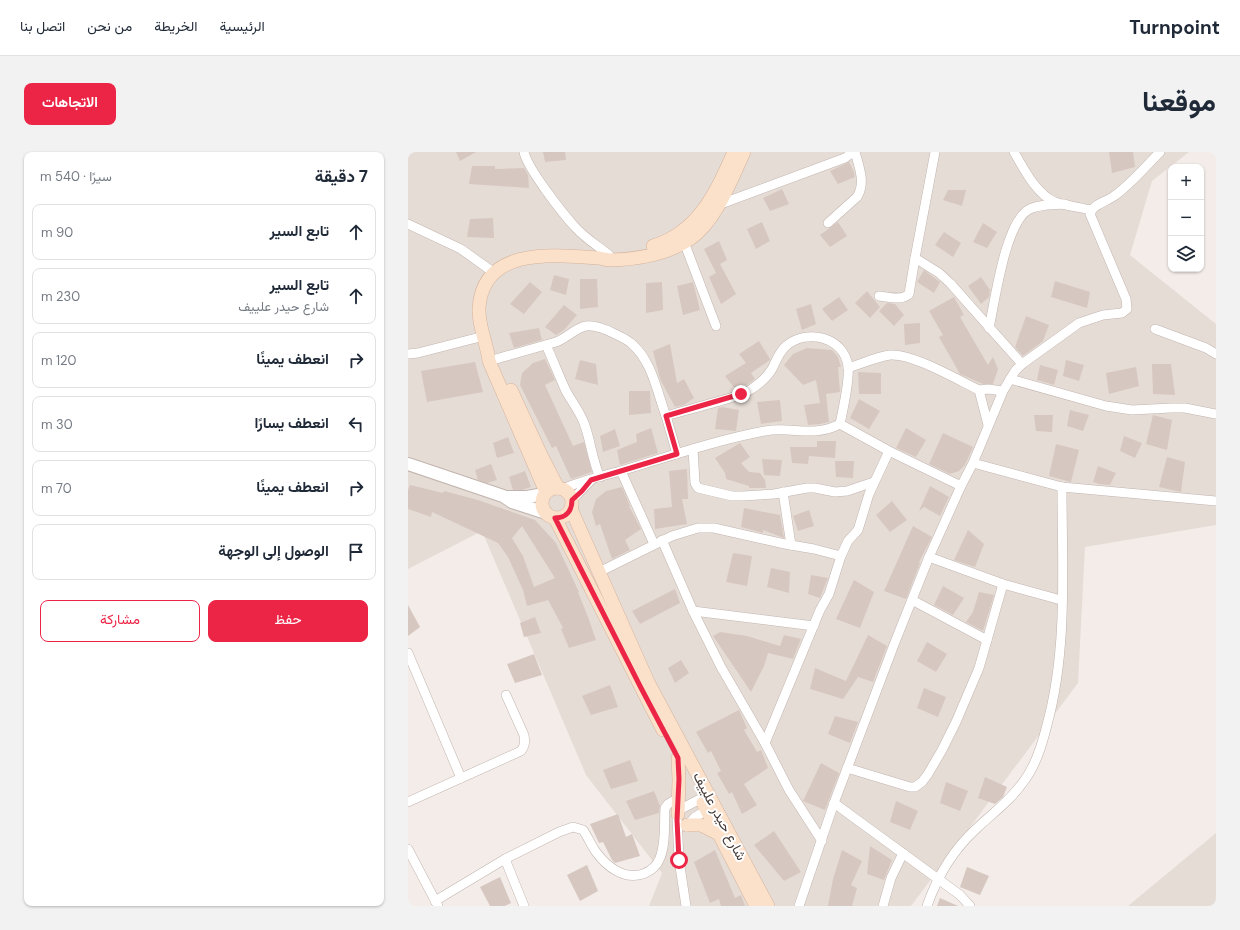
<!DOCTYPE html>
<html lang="ar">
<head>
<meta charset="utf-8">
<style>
  :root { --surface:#fff; --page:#f2f2f3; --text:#1f2937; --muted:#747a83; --line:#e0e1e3; --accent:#ec2546 }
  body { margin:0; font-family:"DM Sans",Vazirmatn,sans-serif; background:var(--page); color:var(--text); direction:rtl }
  .controls { position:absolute; right:12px; top:12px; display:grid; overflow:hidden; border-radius:8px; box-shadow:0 1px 3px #0004 }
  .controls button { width:36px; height:36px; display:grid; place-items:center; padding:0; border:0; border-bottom:1px solid var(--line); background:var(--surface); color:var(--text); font:20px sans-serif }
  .stop { position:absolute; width:12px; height:12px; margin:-9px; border:3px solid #ec2546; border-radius:50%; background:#fff }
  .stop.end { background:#ec2546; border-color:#fff; box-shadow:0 1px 4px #0008 }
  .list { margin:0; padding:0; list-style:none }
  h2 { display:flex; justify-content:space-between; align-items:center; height:52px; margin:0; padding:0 16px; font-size:17px }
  h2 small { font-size:13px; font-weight:400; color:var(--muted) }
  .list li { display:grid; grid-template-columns:26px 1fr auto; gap:12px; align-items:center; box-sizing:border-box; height:56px; margin:0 8px 8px; padding:0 8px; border:1px solid var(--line); border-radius:8px }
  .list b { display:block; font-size:15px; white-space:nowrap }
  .list p { margin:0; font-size:13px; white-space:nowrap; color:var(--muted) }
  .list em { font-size:13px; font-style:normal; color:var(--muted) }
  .actions { display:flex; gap:8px; padding:12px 16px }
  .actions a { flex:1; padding:9px 0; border:1px solid var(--accent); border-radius:8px; text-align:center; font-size:14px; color:var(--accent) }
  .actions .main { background:var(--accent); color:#fff }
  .icon { flex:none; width:22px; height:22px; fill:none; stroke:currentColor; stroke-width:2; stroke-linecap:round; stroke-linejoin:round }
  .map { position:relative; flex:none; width:808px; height:754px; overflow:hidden; direction:ltr; border-radius:8px }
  header { display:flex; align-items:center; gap:24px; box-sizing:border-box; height:56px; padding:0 20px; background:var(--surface); border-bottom:1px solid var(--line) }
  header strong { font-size:19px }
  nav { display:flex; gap:22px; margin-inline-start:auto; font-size:14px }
  .intro { display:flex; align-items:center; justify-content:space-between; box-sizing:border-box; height:96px; padding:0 24px }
  h1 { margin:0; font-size:28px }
  .button { padding:10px 18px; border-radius:8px; background:var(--accent); color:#fff; font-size:14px; font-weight:700 }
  main { display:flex; gap:24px; padding:0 24px }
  aside { flex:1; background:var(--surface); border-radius:8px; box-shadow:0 1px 3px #0004 }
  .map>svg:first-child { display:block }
  .residential { fill:#e6dcd6 }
  .building { fill:#d7c7c1; fill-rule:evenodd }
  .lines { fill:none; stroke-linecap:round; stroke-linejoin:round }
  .minor-casing { stroke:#c1b4ae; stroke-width:10 }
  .tertiary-casing { stroke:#c1b4ae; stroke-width:14 }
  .secondary-casing { stroke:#d3b39d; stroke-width:14 }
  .minor { stroke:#fff; stroke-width:9 }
  .tertiary { stroke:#fff; stroke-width:12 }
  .secondary { stroke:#fbe0ca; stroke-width:13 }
  .route { stroke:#ec2546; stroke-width:5 }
  .labels { text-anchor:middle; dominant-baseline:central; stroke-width:4; stroke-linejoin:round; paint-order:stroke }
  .street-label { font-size:14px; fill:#463b37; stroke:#fff }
</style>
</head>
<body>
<header>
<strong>Turnpoint</strong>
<nav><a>الرئيسية</a><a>الخريطة</a><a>من نحن</a><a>اتصل بنا</a></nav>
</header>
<div class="intro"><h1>موقعنا</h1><a class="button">الاتجاهات</a></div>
<main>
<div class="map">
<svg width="808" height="754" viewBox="0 0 808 754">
  <rect width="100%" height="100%" fill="#f3ece8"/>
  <g class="residential">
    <path d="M0,0h781l-37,29 -22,74 86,69v201l-131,22 -7,136 -167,223h-262l13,-33 -76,-98 -104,-244 -74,38z"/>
    <path d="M808,681v73h-88z"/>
  </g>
  <g class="building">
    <path d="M48,0h20l-16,9z"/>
    <path d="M135,0h22l1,8 -21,2z"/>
    <path d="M701,0h24l2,15 -23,6z"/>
    <path d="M441,10l5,10 1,5 -17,7 -8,-13z"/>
    <path d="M64,14h23v3l29,-1 4,7 1,13 -60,-4z"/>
    <path d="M374,37l7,15 -19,7 -7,-13z"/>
    <path d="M540,38h18l-4,16 -19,-6z"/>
    <path d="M85,66l1,20 -27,-1 3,-18z"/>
    <path d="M354,70l8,19 -14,8 -9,-20z"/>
    <path d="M430,70l9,14 -17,11 -10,-12z"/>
    <path d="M575,71l14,9 -10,16 -14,-6z"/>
    <path d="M536,80l17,11 -8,14 -18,-12z"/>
    <path d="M311,89l8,19 -7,4 16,30 -15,10 -12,-27 7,-4 -12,-24z"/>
    <path d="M516,118l16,12 -6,11 -17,-11z"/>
    <path d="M146,123l15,4 -3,16 -16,-5z"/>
    <path d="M573,125l9,13 -1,7 -8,7 -13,-18z"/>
    <path d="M172,127h17l1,28 -18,2z"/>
    <path d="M647,129l35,11 -3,16 -36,-11z"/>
    <path d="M122,130l12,10 -18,22 -14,-10z"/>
    <path d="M254,130l1,28 -17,3v-30z"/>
    <path d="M285,130l7,28 -17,5 -6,-29z"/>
    <path d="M459,139l13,16 -10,11 -15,-15z"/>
    <path d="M431,145l9,13 -16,11 -10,-12z"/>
    <path d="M546,145l10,18 -4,2 28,48 5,-8 5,12 -5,15h-10l-23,-10 -21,-37 4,-2 -14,-24z"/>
    <path d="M479,151l8,1 9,11 -10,11 -15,-15z"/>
    <path d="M403,152l5,20 -14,6 -6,-21z"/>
    <path d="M156,153l13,10 -13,15 -8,5 -11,-8z"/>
    <path d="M618,164l23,9 -6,16 -20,15 -8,-9z"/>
    <path d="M512,171v20l-15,2 -1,-21z"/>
    <path d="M131,176l3,12 -28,8 -5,-15z"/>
    <path d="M351,189l11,18v1l-19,13 4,6 -8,6 -11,5 -11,-14 21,-13 -7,-9z"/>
    <path d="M262,192l7,39 7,-4 10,19 -10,7 -9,2 -15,-28 -7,-28z"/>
    <path d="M399,196l25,2 6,7 3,10h-3l2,25 -14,2 3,28 -9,2 -12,1 -4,-20 16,-2 -4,-23 -13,5 -19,-20 9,-11z"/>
    <path d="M137,207l10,21 -10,5 28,61 11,-4 8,30 -21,7 -15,-33 -4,2 -32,-63 2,-12 11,-10z"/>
    <path d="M172,208l16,4 2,21 -23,-6z"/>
    <path d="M658,208l18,5 -5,16 -16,-5z"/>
    <path d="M67,210l8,30 -56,10 -6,-31z"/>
    <path d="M744,212h19l4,31 -22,-1z"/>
    <path d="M632,213l18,5 -4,15 -17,-5z"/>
    <path d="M728,215l3,19 -30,8 -3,-21z"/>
    <path d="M450,220l23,1v21h-22z"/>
    <path d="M221,239h21l1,22 -22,2z"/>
    <path d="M451,247l21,12 -11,18 -19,-11z"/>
    <path d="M372,248l2,21 -21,3 -4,-22z"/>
    <path d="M314,255l17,3 -3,21 -21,-2 3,-21z"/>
    <path d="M662,258l19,5 -6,16 -16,-5z"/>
    <path d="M626,263h19l-1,17 -16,-1z"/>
    <path d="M745,263l19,5 -5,30 -21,-6z"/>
    <path d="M243,276l7,25 -38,12 -3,-15 20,-8 -1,-8z"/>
    <path d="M498,276l20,12 -10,17 -20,-9z"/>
    <path d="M207,277l5,17 -17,6 -3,-16z"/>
    <path d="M535,281l30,14 -8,18 -6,6 -9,3 -21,-10z"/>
    <path d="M716,284l18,7 -7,15 -15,-7z"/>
    <path d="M100,285l6,16 -17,5 -4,-15z"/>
    <path d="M409,289h19l-1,17 -26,-2 -1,8 -16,-1 -2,-16h27z"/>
    <path d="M332,291l10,14 -9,6 8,9 11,1 5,7 1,8h-17v-2l-23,-7 -1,-6 -10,-15z"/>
    <path d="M648,292l23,6 -8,32 -22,-6z"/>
    <path d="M759,305l18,5 -4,30 -22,-5z"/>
    <path d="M354,307l20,1 -2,16 -16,-1z"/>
    <path d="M427,309h19l-1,17 -17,-1z"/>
    <path d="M83,312l6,16 -10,3 -9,-3 -3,-10z"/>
    <path d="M690,314l18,7 -6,12 -11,-1 -6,-2z"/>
    <path d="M279,317l1,30h-6l5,25 -32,5 -1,-20 18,-2 -3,-36z"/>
    <path d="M117,319l6,16 -9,3h-9l-4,-13z"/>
    <path d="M2,333l33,8 1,-2 34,9 57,20 21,23 23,49h-1l10,25 8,23 -27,8 -8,-19 2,-1 -15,-28 -21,6 -4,-16 -15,-33 -10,-14 -66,-31 -1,5 -23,-8v-19zM114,374l33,52 -21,9 -11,-31 -11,-18z"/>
    <path d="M522,334l19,11 -9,19 -16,-9 -5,4z"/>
    <path d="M214,335l8,19h-1l12,23 -16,11 5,10 -18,9 -12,-35 -4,2 -4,-14 4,-13 10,-8z"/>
    <path d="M484,349l15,19 -17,12 -14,-17z"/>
    <path d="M336,356l36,7 4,23 -21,-8v3l-22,-6z"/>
    <path d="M401,358l5,16 -16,5 -5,-15z"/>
    <path d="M505,374l19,11 -13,25 1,1 -14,36 -22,-8z"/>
    <path d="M560,378l16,14 -9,23 -21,-7z"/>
    <path d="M325,401l19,3 -5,30 -21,-4z"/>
    <path d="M363,416l19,4 -1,21 -22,-6z"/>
    <path d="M403,423l17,3 -8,20 -12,-4z"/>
    <path d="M446,428l20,12 -14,36 -24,-9z"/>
    <path d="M535,434l21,12 -11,17 -19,-10z"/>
    <path d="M267,437l5,14 -40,21 -8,-13z"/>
    <path d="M571,440l15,3 -11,36 -17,-9 7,-10z"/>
    <path d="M0,453l12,22 -12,9z"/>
    <path d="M127,465l6,16 -17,4 -4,-14z"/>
    <path d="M312,480l27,4 33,10 4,-11 17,4 -8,20 -25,-6 -4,13 -13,26 -38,-56z"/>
    <path d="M460,483l19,11 -14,36 -15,-5 -15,22 -33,-10 5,-21 31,13z"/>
    <path d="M519,490l20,12 -11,18 -19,-11z"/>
    <path d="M126,502l8,21 -27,8 -8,-19z"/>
    <path d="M273,508l8,13 -14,10 -7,-15z"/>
    <path d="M202,533l8,22 -27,8 -9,-19z"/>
    <path d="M516,536l22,9 -8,20 -21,-9z"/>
    <path d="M331,558l8,18 -3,2 13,22 4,-2 7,18 -24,16 13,21 -15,9 -10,-22 -3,2 -12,-21 4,-2 -10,-20 -3,2 -12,-21z"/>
    <path d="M427,564l23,6 -8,21 -22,-9z"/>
    <path d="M222,608l8,21 -27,8 -8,-19z"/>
    <path d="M413,611l18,10 -14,37 -22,-9z"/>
    <path d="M577,625l22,10 -4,10 -8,7 -17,-6z"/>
    <path d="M538,630l22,9 -8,20 -20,-8z"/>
    <path d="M246,639l6,15 -1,7 -24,7 -9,-19z"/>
    <path d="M488,649l22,10 -8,19 -20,-8z"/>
    <path d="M210,662l8,23 6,-3 8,22 -25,7 -3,-3 -9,-18 -4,1 -9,-19z"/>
    <path d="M366,679l27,41 -17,9 -30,-36z"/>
    <path d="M462,694l22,14 -8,20 -17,-6z"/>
    <path d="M307,698l20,48 6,-3 4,11h-24l-2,-7 -9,4 -16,-41z"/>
    <path d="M434,698l20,11 -11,24 6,3 -5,18h-24l5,-27z"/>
    <path d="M179,713l11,26 -18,10 -13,-26z"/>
    <path d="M559,715l22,9 -9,19 -20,-8z"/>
    <path d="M92,725l11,26 -6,3h-15l-10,-19z"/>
    <path d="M532,746l18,8h-21z"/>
  </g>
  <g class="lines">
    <defs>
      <g id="minor">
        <path d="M116,0c3,16 39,62 52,76 9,10 22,18 33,27l1,5"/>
        <path d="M527,0l-20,106 24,15 11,10 72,81"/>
        <path d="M606,0c10,17 22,42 41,50 11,4 24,5 36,8"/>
        <path d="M310,53l127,-47 8,-6"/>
        <path d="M420,71l29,-26c9,-14 2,-30 -2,-45"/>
        <path d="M0,72l53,25 32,23"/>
        <path d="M276,90l32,84"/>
        <path d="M471,144c9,1 23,5 30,-2l6,-36"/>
        <path d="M581,176c6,-27 16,-104 39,-118 10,-6 25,-5 37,-6"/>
        <path d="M747,177l51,19 10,6"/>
        <path d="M138,193c7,15 13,31 20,46 6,11 14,21 18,32 7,18 8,37 16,54"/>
        <path d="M0,202l10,-1 66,-17"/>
        <path d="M81,209l67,-19c11,-4 19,-14 30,-16 9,-1 19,3 27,7 6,3 14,6 19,11 20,17 25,48 34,72"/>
        <path d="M440,216c13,-4 28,-11 42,-13 22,-2 68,25 89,35l9,-1 15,2"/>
        <path d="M602,227l96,27 26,4 39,-2h14l31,6"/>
        <path d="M571,238l9,35"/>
        <path d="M432,272l49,27 72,35"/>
        <path d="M285,297l2,34 3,5 34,8h11l31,-2 33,-6h8l20,4 12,-1 27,-9"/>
        <path d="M269,302l-11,-38c17,-5 33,-9 50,-14 11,-3 24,-6 34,-12 8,-5 17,-13 22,-21 4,-8 7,-17 14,-23 21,-18 58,-9 62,20 2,14 -5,43 -8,58"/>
        <path d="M565,311l89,24 154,14"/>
        <path d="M213,319l33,73"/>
        <path d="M155,337c19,-9 40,-13 61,-19 46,-14 93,-30 141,-39 27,-5 48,7 75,-7"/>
        <path d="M375,340l8,53"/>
        <path d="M164,348l19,-20"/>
        <path d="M254,388l31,71 28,56 44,76 24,47 33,51"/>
        <path d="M521,405l74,27 58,16"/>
        <path d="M191,420l73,-36 26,-8h16l71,16 29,5 27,7 7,-15 10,-11 11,-36 20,-43"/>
        <path d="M504,448l75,40"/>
        <path d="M285,459l121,15"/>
        <path d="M0,501l53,125"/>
        <path d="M357,591l55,-133 9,-16 12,-38"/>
        <path d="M439,616l63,19h5l7,-5 6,-8 14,-24 14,-28 23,-54 24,-84"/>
        <path d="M0,650l113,-51c4,-5 4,-9 3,-16l-18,-40"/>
        <path d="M426,651l126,92 10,11"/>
        <path d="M278,675l9,-10 12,-7"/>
        <path d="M0,697l30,57"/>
        <path d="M97,707l19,47"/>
        <path d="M27,749l70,-42 54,-27 14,-5 10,3c5,7 8,15 13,22 11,15 28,28 47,22 8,-3 14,-8 17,-16 6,-15 4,-34 5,-50l3,-4 10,-6"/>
        <path d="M278,754l-7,-46 -2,-43 4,-8 19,-10"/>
        <path d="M391,754l35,-103 61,-161 34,-85 32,-71 12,-23 30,-72 12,-20 7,-7 57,-41 24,-8 19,-2 5,-4 -1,-10 -36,-85c3,-10 16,-12 24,-18 15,-10 33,-31 46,-44"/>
        <path d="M475,754l8,-28 12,-25"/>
        <path d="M519,754c10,-29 27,-57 50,-78 16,-15 34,-28 47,-47 12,-16 18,-36 23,-56 21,-76 15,-159 15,-238"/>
      </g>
      <g id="tertiary">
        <path d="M0,312l95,32 9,6 34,11"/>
        <path d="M100,345h19l17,-3"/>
      </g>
      <g id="secondary">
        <path d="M245,94c46,-14 63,-54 81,-94"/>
        <path d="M103,238l30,65 17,33"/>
        <circle cx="149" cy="351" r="15"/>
        <path d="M138,340l-57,-131c-2,-18 -11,-35 -10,-53 4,-62 76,-53 120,-50 4,1 9,2 13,2 26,-1 56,-6 78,-21 26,-18 41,-59 54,-87"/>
        <path d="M163,357l77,173 120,224"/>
        <path d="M147,366l108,212"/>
        <path d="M295,651l53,103"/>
        <path d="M270,662l1,-35 -1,-21"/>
        <path d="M279,673h14l18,9"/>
      </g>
    </defs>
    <use href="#minor" class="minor-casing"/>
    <use href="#tertiary" class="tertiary-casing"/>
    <use href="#secondary" class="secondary-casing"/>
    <use href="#minor" class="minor"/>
    <use href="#tertiary" class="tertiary"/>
    <use href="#secondary" class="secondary"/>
  </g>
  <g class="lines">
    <path class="route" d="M271,708l-2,-40 2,-41 -1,-21 -38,-72 -85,-168c11,0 17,-7 17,-18l10,-9 9,-11 86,-26 -11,-38 75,-22"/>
  </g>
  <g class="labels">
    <g class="street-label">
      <text transform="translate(312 664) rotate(62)">شارع حيدر علييف</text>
    </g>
  </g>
</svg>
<div class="controls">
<button>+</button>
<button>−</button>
<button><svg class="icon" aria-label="layers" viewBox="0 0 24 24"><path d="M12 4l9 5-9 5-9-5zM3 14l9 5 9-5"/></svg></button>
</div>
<div class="stop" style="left:271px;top:708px"></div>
<div class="stop end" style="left:333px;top:242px"></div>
</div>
<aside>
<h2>7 دقيقة<small>سيرًا · 540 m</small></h2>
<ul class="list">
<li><svg class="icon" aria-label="ahead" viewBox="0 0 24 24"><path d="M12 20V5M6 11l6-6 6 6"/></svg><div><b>تابع السير</b></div><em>90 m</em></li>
<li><svg class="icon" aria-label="ahead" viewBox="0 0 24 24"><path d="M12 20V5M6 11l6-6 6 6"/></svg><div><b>تابع السير</b><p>شارع حيدر علييف</p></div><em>230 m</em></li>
<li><svg class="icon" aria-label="right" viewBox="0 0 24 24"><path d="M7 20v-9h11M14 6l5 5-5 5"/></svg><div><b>انعطف يمينًا</b></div><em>120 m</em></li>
<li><svg class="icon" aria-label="left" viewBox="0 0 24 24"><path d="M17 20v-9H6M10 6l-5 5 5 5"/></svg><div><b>انعطف يسارًا</b></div><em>30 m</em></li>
<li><svg class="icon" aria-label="right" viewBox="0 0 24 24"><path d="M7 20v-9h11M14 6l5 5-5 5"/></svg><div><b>انعطف يمينًا</b></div><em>70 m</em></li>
<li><svg class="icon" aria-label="arrive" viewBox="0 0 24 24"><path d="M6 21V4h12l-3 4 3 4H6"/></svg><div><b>الوصول إلى الوجهة</b></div></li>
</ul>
<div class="actions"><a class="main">حفظ</a><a>مشاركة</a></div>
</aside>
</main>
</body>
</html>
